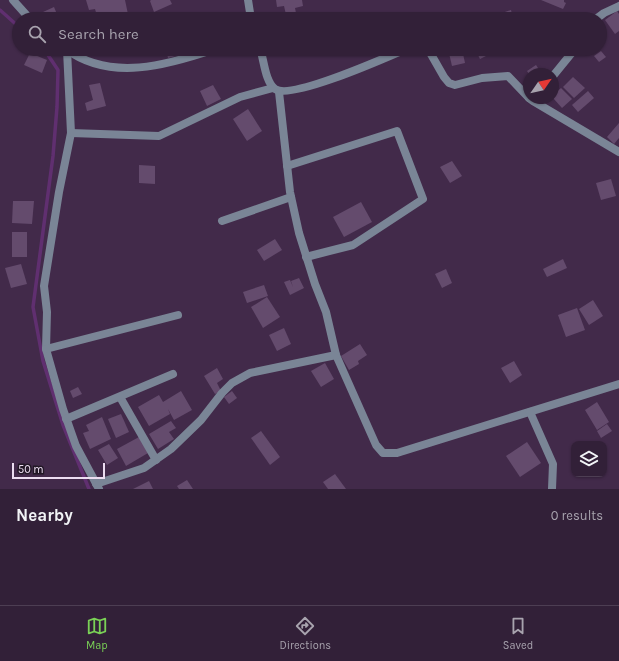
<!DOCTYPE html>
<html lang="en">
<head>
<meta charset="utf-8">
<style>
  :root { --surface:#322038; --page:#3a2840; --text:#f1f3f6; --muted:#a8a3ae; --line:#4d3e53; --accent:#7ad156 }
  body { margin:0; font-family:Karla,sans-serif; background:var(--page); color:var(--text) }
  .controls { position:absolute; right:12px; bottom:12px; display:grid; overflow:hidden; border-radius:8px; box-shadow:0 1px 3px #0004 }
  .controls button { width:36px; height:36px; display:grid; place-items:center; padding:0; border:0; border-bottom:1px solid var(--line); background:var(--surface); color:var(--text); font:20px sans-serif }
  .compass { position:absolute; left:523px; top:68px; width:36px; height:36px; border-radius:50%; background:var(--surface); box-shadow:0 1px 3px #0004; rotate:56deg }
  .scale { position:absolute; left:12px; bottom:10px; width:93px; box-sizing:border-box; padding-left:4px; border:2px solid #ecddf1; border-top:0; font-size:11px; line-height:14px; white-space:nowrap; color:#ecddf1; -webkit-text-stroke:3px #221826; paint-order:stroke }
  .list { margin:0; padding:0; list-style:none }
  h2 { display:flex; justify-content:space-between; align-items:center; height:52px; margin:0; padding:0 16px; font-size:17px }
  h2 small { font-size:13px; font-weight:400; color:var(--muted) }
  .icon { flex:none; width:22px; height:22px; fill:none; stroke:currentColor; stroke-width:2; stroke-linecap:round; stroke-linejoin:round }
  .map { position:relative; flex:none; width:619px; height:489px; overflow:hidden }
  .search { position:absolute; background:var(--surface); box-shadow:0 1px 3px #0004; left:12px; right:12px; top:12px; height:44px; display:flex; align-items:center; gap:10px; box-sizing:border-box; padding:0 14px; border-radius:22px; color:var(--muted); font-size:15px }
  .sheet { height:116px; background:var(--surface) }
  nav { display:flex; justify-content:space-around; align-items:center; box-sizing:border-box; height:56px; border-top:1px solid var(--line); background:var(--surface); font-size:11px; color:var(--muted) }
  nav a { display:grid; justify-items:center; gap:2px }
  nav .on { color:var(--accent) }
  .map>svg:first-child { display:block }
  .lines { fill:none; stroke-linecap:round; stroke-linejoin:round }
  .stream { stroke:#602f70; stroke-width:3.5 }
  .building { fill:#644b6d }
  .street { stroke:#7a8596; stroke-width:8 }
</style>
</head>
<body>
<div class="map">
<svg width="619" height="489" viewBox="0 0 619 489">
  <rect width="100%" height="100%" fill="#422a4a"/>
  <g class="lines">
    <g class="stream">
      <path d="M0,10l19,17"/>
      <path d="M44,49l14,21 -1,37 -4,49 -20,151 10,54 20,64 26,64"/>
    </g>
  </g>
  <g class="building">
    <path d="M86,0h39l4,19h-31l-3,-10 -6,1z"/>
    <path d="M151,0h19l2,4 -18,8 -4,-11z"/>
    <path d="M276,0h26l1,6 -8,2 2,10 -10,1 -3,-13 -7,1z"/>
    <path d="M541,0h23v2l2,1 -3,6z"/>
    <path d="M54,7l5,12h-12l-4,-7z"/>
    <path d="M511,10l2,9h-19l-1,-3z"/>
    <path d="M617,11l2,3v17l-4,3 -10,-14z"/>
    <path d="M166,49h15l2,5 -15,4z"/>
    <path d="M448,49h14l3,14 -13,3z"/>
    <path d="M475,49h17l2,3 -14,7z"/>
    <path d="M601,51l5,6 -7,5 -5,-6z"/>
    <path d="M30,53l17,7 -5,13 -18,-8z"/>
    <path d="M536,65l4,6 -4,3h-7l-2,-3z"/>
    <path d="M573,77l12,11 -11,10 -11,-11z"/>
    <path d="M100,83l6,23 -19,5 -2,-8 8,-3 -4,-15z"/>
    <path d="M213,85l8,14 -14,7 -7,-15z"/>
    <path d="M561,88l11,11 -10,9 -9,-10v-3z"/>
    <path d="M588,91l6,7 -16,14 -6,-7z"/>
    <path d="M248,109l14,22 -15,10 -14,-22z"/>
    <path d="M619,123v15l-5,6 -7,-7z"/>
    <path d="M452,161l10,15 -12,7 -10,-16z"/>
    <path d="M139,165l16,1v18l-16,-1z"/>
    <path d="M611,179l5,17 -15,4 -5,-17z"/>
    <path d="M13,201h21l-2,23 -20,-1z"/>
    <path d="M361,202l11,20 -28,15 -11,-20z"/>
    <rect x="12" y="232" width="15" height="25"/>
    <path d="M275,239l7,11 -18,11 -7,-11z"/>
    <path d="M563,259l4,9 -20,9 -4,-8z"/>
    <path d="M21,264l6,20 -16,4 -6,-20z"/>
    <path d="M446,269l6,14 -10,5 -7,-14z"/>
    <path d="M299,278l5,10 -14,7 -6,-13 6,-2 3,7 -2,-6z"/>
    <path d="M264,285l4,11 -21,7 -4,-11z"/>
    <path d="M267,297l13,20 -17,11 -12,-21z"/>
    <path d="M593,300l10,16 -14,9 -10,-16z"/>
    <path d="M577,308l8,22 -19,7 -8,-22z"/>
    <path d="M284,328l7,16 -14,7 -8,-16z"/>
    <path d="M360,344l7,11 -9,6 1,3 -10,6 -8,-14z"/>
    <path d="M514,361l8,14 -12,8 -9,-15z"/>
    <path d="M325,363l9,16 -13,8 -10,-16z"/>
    <path d="M217,368l6,11 -6,4 4,8 -6,3 -11,-18z"/>
    <path d="M78,387l4,7 -9,4 -3,-7z"/>
    <path d="M181,391l11,19 -18,10 -6,-11 2,5 -21,12 -11,-19 21,-12 4,7z"/>
    <path d="M232,391l5,7 -8,6 -5,-7z"/>
    <path d="M597,402l12,20 -12,8 -12,-20z"/>
    <path d="M121,414l8,18 -13,6 -8,-19z"/>
    <path d="M102,417l9,22 -21,10 -7,-16 6,-2 -3,-6z"/>
    <path d="M171,421l5,7 -7,4 5,7 -16,10 -9,-15z"/>
    <path d="M607,424l5,7 -11,7 -4,-7z"/>
    <path d="M261,431l19,26 -10,8 -19,-27z"/>
    <path d="M139,437l9,16 -22,13 -9,-17z"/>
    <path d="M527,442l14,21 -21,14 -14,-21z"/>
    <path d="M109,444l9,14 -11,7 -9,-15z"/>
    <path d="M335,474l11,15h-18l-5,-7z"/>
    <path d="M187,480l6,9h-14l-2,-3z"/>
    <path d="M149,481l4,8h-20z"/>
  </g>
  <g class="lines">
    <g class="street">
      <path d="M13,0l17,19"/>
      <path d="M248,0l3,19"/>
      <path d="M596,19l8,-6 15,-7"/>
      <path d="M66,49c44,33 102,16 149,0"/>
      <path d="M260,49c4,10 5,33 15,40 16,11 110,-31 131,-40"/>
      <path d="M428,49l16,28 5,6 6,2 27,-7 26,-2 21,22"/>
      <path d="M67,50l4,83 -12,59 -15,94 3,26 -1,37 17,60 13,37 23,43"/>
      <path d="M553,76l22,-27"/>
      <path d="M279,92l11,100 9,41 16,51 11,28 10,43 40,90 7,8h14l222,-69"/>
      <path d="M529,98l4,3 86,51"/>
      <path d="M71,133l88,3 81,-39 33,-9"/>
      <path d="M287,166l110,-35 26,68 -70,46 -47,12"/>
      <path d="M222,221l69,-24"/>
      <path d="M46,349l132,-34"/>
      <path d="M120,397l36,63"/>
      <path d="M530,412l23,52 -1,25"/>
      <path d="M66,419l107,-45"/>
      <path d="M96,484l48,-16 27,-19 30,-29 21,-27 10,-10 18,-10 86,-18"/>
    </g>
  </g>
</svg>
<div class="controls">
<button><svg class="icon" aria-label="layers" viewBox="0 0 24 24"><path d="M12 4l9 5-9 5-9-5zM3 14l9 5 9-5"/></svg></button>
</div>
<svg class="compass" viewBox="-18 -18 36 36"><path d="M0-13l5 13h-10z" fill="#e53935"/><path d="M0 13l5-13h-10z" fill="#a8a3ae"/></svg>
<div class="scale">50 m</div>
<div class="search"><svg class="icon" aria-label="search" viewBox="0 0 24 24"><circle cx="10" cy="10" r="6"/><path d="M15 15l6 6"/></svg>Search here</div>
</div>
<section class="sheet">
<h2>Nearby<small>0 results</small></h2>
<ul class="list">
</ul>
</section>
<nav>
<a class="on"><svg class="icon" aria-label="map" viewBox="0 0 24 24"><path d="M3 6l6-2 6 2 6-2v14l-6 2-6-2-6 2zM9 4v14M15 6v14"/></svg>Map</a>
<a><svg class="icon" aria-label="directions" viewBox="0 0 24 24"><path d="M12 3l9 9-9 9-9-9zM9 14v-3h6M13 9l2 2-2 2"/></svg>Directions</a>
<a><svg class="icon" aria-label="saved" viewBox="0 0 24 24"><path d="M7 4h10v16l-5-4-5 4z"/></svg>Saved</a>
</nav>
</body>
</html>
